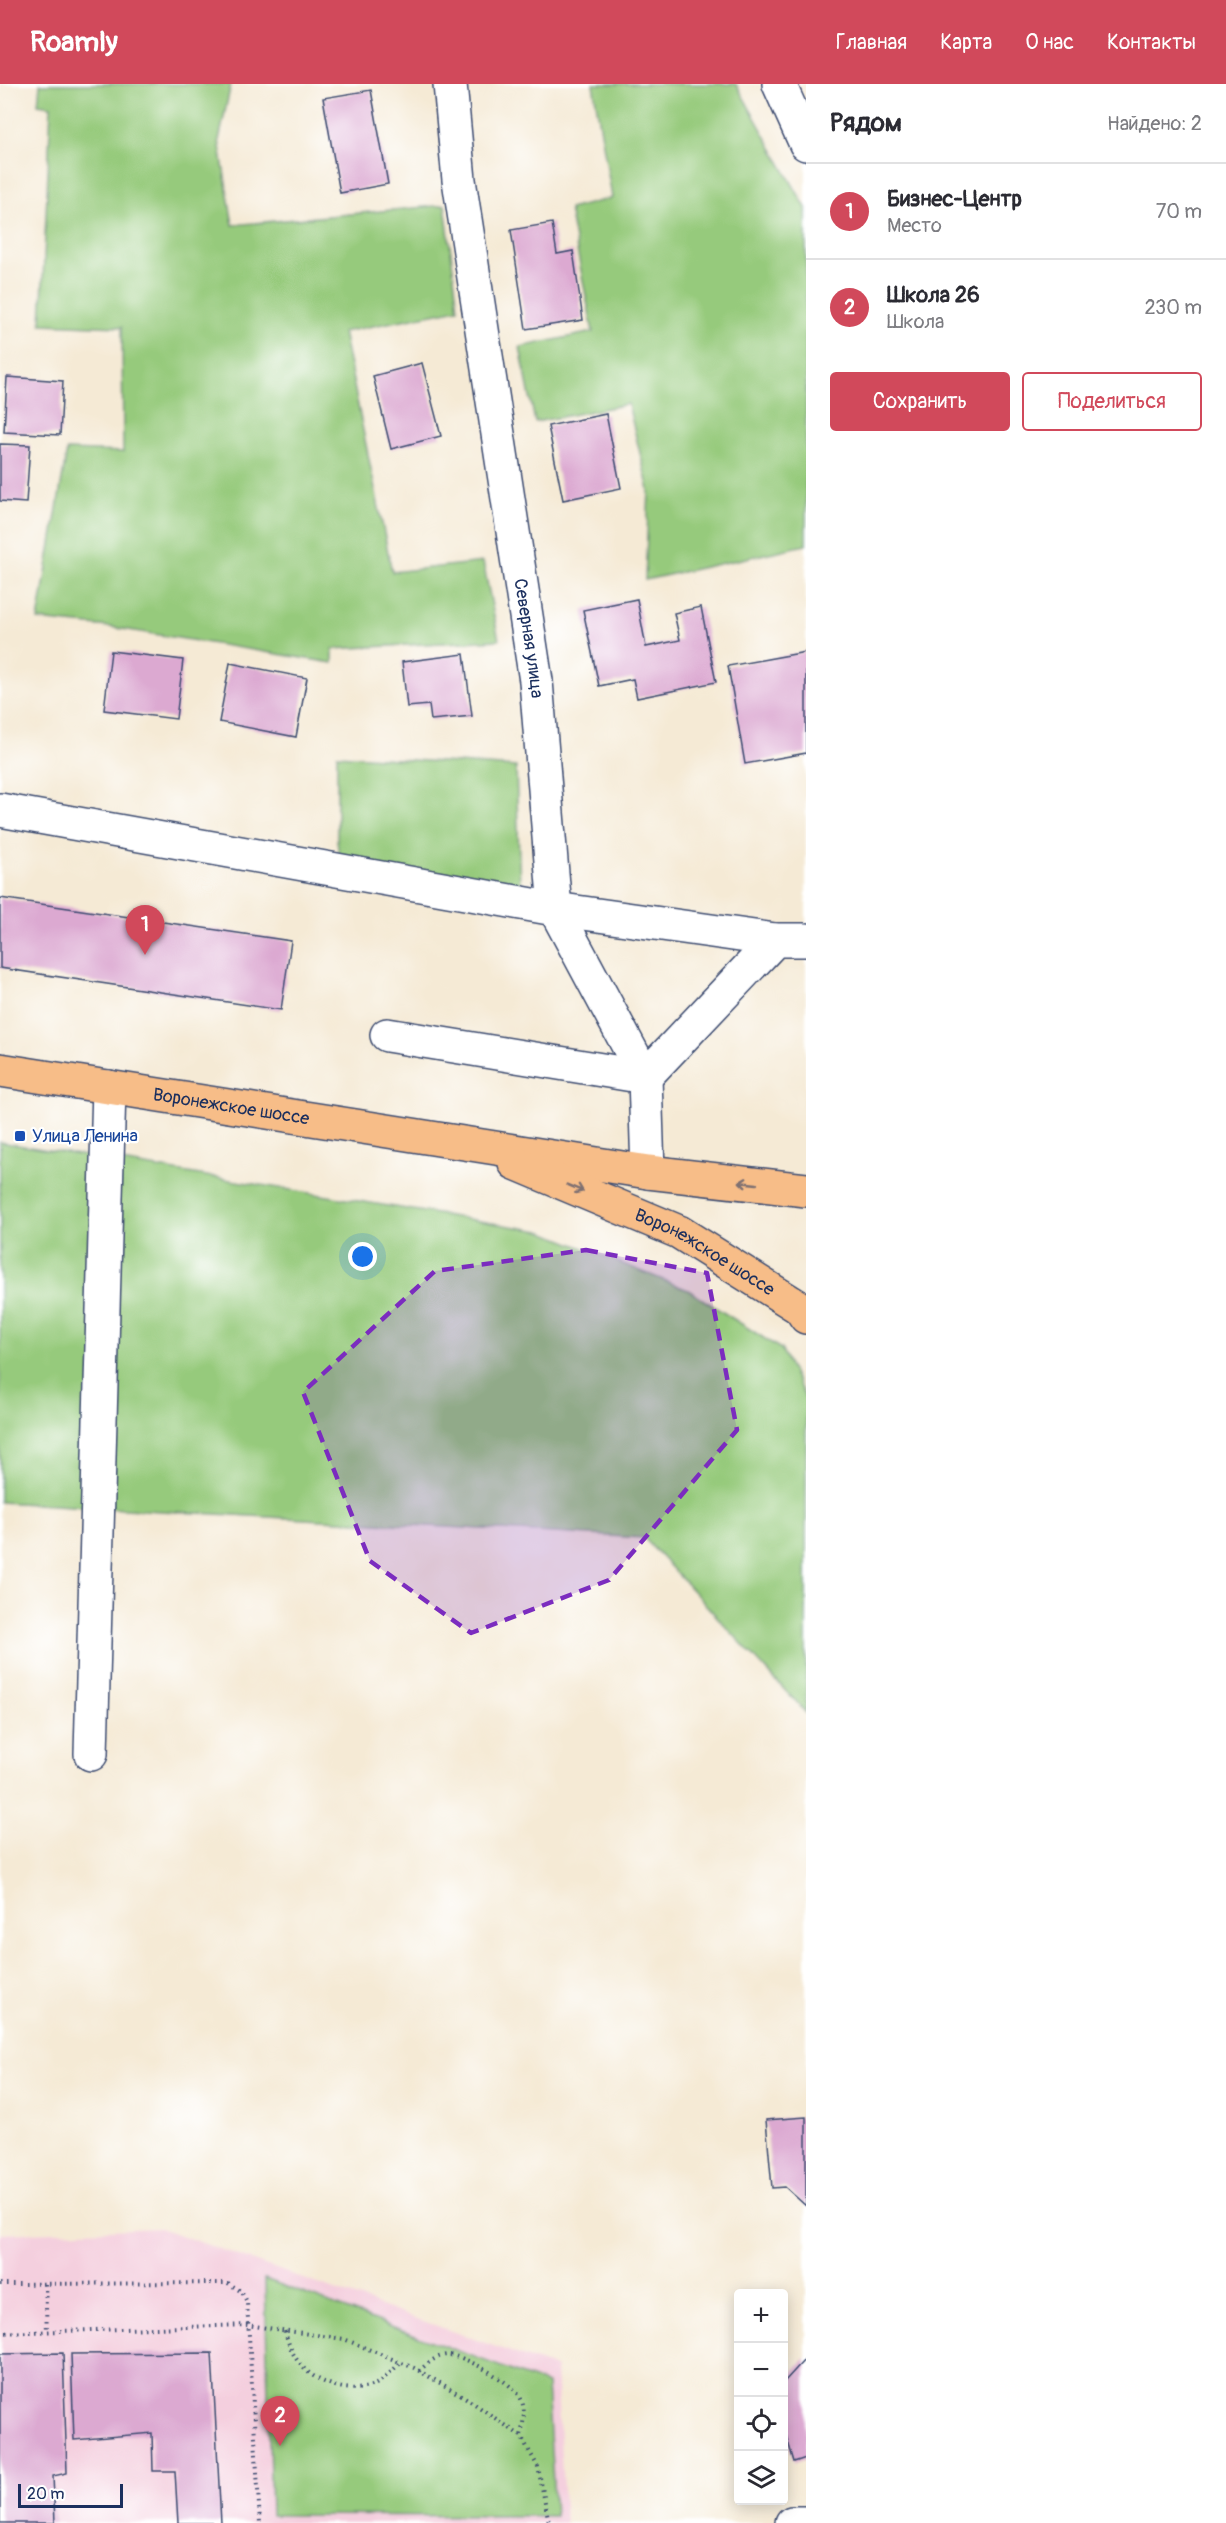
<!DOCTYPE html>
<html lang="ru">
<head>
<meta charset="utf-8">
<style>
  :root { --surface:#fff; --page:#f7f7f7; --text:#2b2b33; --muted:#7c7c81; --line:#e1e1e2; --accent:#d1495b }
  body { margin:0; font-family:Pangolin,sans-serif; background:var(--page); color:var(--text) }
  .controls { position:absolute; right:18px; bottom:18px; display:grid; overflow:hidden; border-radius:6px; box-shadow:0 3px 15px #0003 }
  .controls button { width:54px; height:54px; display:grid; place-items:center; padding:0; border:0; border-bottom:2px solid var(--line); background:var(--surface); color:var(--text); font:30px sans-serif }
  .scale { position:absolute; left:18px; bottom:15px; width:105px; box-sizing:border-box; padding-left:6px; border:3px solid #1b2f5e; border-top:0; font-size:16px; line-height:21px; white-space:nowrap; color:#1b2f5e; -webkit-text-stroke:4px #fff; paint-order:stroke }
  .you { position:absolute; left:363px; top:1173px; width:21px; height:21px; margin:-15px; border:4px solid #fff; border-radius:50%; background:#1a73e8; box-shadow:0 0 0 9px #1a73e833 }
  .badge { display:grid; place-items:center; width:39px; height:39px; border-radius:50%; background:var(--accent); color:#fff; font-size:20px; font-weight:700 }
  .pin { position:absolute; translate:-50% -50px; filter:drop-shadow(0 2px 3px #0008) }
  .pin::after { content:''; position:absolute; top:32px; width:21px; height:18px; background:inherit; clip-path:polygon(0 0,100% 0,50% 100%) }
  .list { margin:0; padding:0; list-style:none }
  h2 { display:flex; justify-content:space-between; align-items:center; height:78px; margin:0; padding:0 24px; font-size:26px }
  h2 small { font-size:20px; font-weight:400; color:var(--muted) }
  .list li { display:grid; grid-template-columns:39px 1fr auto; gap:18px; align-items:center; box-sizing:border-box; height:96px; padding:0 24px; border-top:2px solid var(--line) }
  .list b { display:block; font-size:22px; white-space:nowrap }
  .list p { margin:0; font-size:20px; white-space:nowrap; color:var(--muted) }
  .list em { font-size:20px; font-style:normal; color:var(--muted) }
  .actions { display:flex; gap:12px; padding:18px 24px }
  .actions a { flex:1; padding:14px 0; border:2px solid var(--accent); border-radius:6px; text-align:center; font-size:21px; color:var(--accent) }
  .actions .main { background:var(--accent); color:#fff }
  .icon { flex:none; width:33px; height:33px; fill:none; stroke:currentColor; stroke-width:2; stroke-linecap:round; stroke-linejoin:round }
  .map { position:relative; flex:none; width:806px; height:2439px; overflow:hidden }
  header { display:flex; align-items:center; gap:36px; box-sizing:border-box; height:84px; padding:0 30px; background:var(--accent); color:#fff }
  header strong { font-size:28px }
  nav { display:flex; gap:33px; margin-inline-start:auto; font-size:21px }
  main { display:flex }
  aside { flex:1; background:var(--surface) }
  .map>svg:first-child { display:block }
  .built { fill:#f4cfde }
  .green { fill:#96ca7b; stroke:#587c6c; stroke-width:1.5 }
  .building { fill:#dca9d1 }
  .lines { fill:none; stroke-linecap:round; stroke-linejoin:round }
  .minor-casing { stroke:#3c4b70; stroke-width:36 }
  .major-casing { stroke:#3c4b70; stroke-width:36 }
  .path { stroke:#3c4b70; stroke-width:4; stroke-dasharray:1.5 4.5; stroke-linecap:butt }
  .minor { stroke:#fff; stroke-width:33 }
  .major { stroke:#f7bd88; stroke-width:33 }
  .oneway { stroke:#7e6f71 }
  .marked { fill:#7b2cbf; fill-opacity:0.2; stroke:#7b2cbf; stroke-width:4.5; stroke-dasharray:12 8; stroke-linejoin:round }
  .transit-dot { fill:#1a4fb4; stroke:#fff; stroke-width:2 }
  .labels { text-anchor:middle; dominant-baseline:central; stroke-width:4.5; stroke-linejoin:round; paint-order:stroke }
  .street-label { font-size:18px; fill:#1b2f5e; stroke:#fff }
  .transit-label { font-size:18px; fill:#164399; stroke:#fff; text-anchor:start }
</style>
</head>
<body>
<header>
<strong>Roamly</strong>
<nav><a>Главная</a><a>Карта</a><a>О нас</a><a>Контакты</a></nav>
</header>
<main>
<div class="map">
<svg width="806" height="2439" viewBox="0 0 806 2439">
  <rect width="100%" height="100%" fill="#fff"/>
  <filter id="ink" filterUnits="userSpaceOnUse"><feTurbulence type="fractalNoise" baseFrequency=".0167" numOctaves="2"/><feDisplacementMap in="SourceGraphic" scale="12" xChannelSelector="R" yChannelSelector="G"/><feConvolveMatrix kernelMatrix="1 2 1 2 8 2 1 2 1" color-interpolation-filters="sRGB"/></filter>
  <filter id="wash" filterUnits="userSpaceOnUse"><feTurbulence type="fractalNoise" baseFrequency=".008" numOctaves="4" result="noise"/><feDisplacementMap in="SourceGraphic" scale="24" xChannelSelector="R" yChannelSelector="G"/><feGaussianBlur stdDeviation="1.35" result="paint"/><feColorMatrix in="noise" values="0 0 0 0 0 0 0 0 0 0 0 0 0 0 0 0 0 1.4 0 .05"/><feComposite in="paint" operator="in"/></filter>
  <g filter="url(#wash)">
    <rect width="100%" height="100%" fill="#f5ead5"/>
    <path class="built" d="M160,2144l396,140 9,155h-565v-289z"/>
    <g class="green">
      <path d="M40,0h191l-12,56 14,85 212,-20 13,104 -115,23 49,240 91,-10 16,78 -166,9v14l-223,-36 -72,-7 29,-170 56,2 -1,-125 -81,-3 10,-218 -13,-2z"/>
      <path d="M593,0h143l70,124v337l-161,35 4,-90 -21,-86 -93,18 -15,-75 73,-15 -24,-123 43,-11z"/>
      <path d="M337,671l179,12 4,121 -180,-25 -3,-22z"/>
      <path d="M0,1058l541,89 147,59 93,59 25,50v314l-162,-175 -644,-36z"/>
      <path d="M265,2195l282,105 8,132 -284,-1z"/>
    </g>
    <g id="blocks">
      <g class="building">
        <path d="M371,6l17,94 -48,9 -17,-95z"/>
        <path d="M552,139l5,31 16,-3 10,69 -57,9 -15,-99z"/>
        <path d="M422,279l19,73 -50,13 -18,-73z"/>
        <path d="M7,293l56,4 -3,54 -56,-3z"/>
        <path d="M606,330l15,74 -58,12 -15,-74z"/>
        <path d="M0,360l30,1 -4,58 -26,-2z"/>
        <path d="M637,515l9,48 34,-7 -6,-27 27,-6 15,75 -79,16 -4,-19 -34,7 -16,-76z"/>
        <path d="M111,567l72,9 -7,59 -72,-9z"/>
        <path d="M806,568v101l-61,11 -17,-98z"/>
        <path d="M464,570l8,62 -41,4 -2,-15 -22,2 -5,-45z"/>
        <path d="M230,579l77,15 -11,59 -77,-15z"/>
        <path d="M0,814l291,43 -10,69 -281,-42z"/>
        <path d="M806,2033v89l-21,-19 -13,1 -6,-68z"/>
        <path d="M63,2269l4,120 -14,3 2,47h-55v-169z"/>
        <path d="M212,2269l9,170h-43l-3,-52h-22l-1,-38 -78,7 -3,-86z"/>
        <path d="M806,2274v100l-12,4 -10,-34v-46z"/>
      </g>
    </g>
  </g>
  <g filter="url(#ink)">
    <use href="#blocks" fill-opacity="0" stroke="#3c4b70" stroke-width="1.5"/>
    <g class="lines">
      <defs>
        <g id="minor">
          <path id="s1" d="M450,0l9,96 77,501 19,228 90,168 3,95"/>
          <path d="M779,0l27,60"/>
          <path d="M0,726l555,99 220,31"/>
          <path d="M387,951l258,42 130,-137h31"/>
          <path d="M91,1670l18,-667"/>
          <path d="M792,2439h14"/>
        </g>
        <g id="major">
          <path id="s2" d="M0,986l648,102 158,18"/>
          <path id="s3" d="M515,1079l164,69 121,76 6,9"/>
        </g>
      </defs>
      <use href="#minor" class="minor-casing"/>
      <use href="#major" class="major-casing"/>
      <g class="path">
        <path d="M0,2200l228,-1 14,9 5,10 13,221"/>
        <path d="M45,2200l2,47"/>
        <path d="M285,2247c3,12 7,23 15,33 16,20 52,32 76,20 9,-5 17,-15 25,-21"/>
        <path d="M0,2249l247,-8 97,14 70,29 52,30 55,38 17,31 11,56"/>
        <path d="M419,2287c8,-7 16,-15 28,-16 16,-1 63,27 72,40 8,13 4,28 2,41"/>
      </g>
      <use href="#minor" class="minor"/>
      <use href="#major" class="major"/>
    </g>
    <defs><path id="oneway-shaft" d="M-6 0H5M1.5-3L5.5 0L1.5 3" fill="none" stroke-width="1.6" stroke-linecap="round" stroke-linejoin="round" transform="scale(1.5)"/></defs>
    <g class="oneway">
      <use href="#oneway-shaft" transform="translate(748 1099) rotate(-174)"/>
      <use href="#oneway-shaft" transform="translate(575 1104) rotate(23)"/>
    </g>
  </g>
  <path class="marked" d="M586,1166l121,23 30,157 -128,150 -138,53 -101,-72 -67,-169 132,-121z"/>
  <rect class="transit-dot" x="14" y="1046" width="12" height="12" rx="3"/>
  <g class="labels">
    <g class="street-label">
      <text stroke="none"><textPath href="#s1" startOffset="560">Северная улица</textPath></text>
      <text stroke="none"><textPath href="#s2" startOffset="234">Воронежское шоссе</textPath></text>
      <text stroke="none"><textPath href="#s3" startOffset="210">Воронежское шоссе</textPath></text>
    </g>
    <g class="transit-label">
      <text x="32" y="1052">Улица Ленина</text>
    </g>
  </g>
</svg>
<div class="controls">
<button>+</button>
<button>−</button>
<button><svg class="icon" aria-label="locate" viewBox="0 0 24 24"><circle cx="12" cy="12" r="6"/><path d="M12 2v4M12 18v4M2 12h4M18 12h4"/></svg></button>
<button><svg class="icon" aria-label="layers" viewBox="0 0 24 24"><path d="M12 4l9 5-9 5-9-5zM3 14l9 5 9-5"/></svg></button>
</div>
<div class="scale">20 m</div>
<div class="you"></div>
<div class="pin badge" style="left:145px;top:871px">1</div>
<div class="pin badge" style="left:280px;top:2362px">2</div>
</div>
<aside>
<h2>Рядом<small>Найдено: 2</small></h2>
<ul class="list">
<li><span class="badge">1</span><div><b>Бизнес-Центр</b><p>Место</p></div><em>70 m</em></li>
<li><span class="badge">2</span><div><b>Школа 26</b><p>Школа</p></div><em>230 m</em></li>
</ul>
<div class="actions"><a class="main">Сохранить</a><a>Поделиться</a></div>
</aside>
</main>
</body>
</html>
